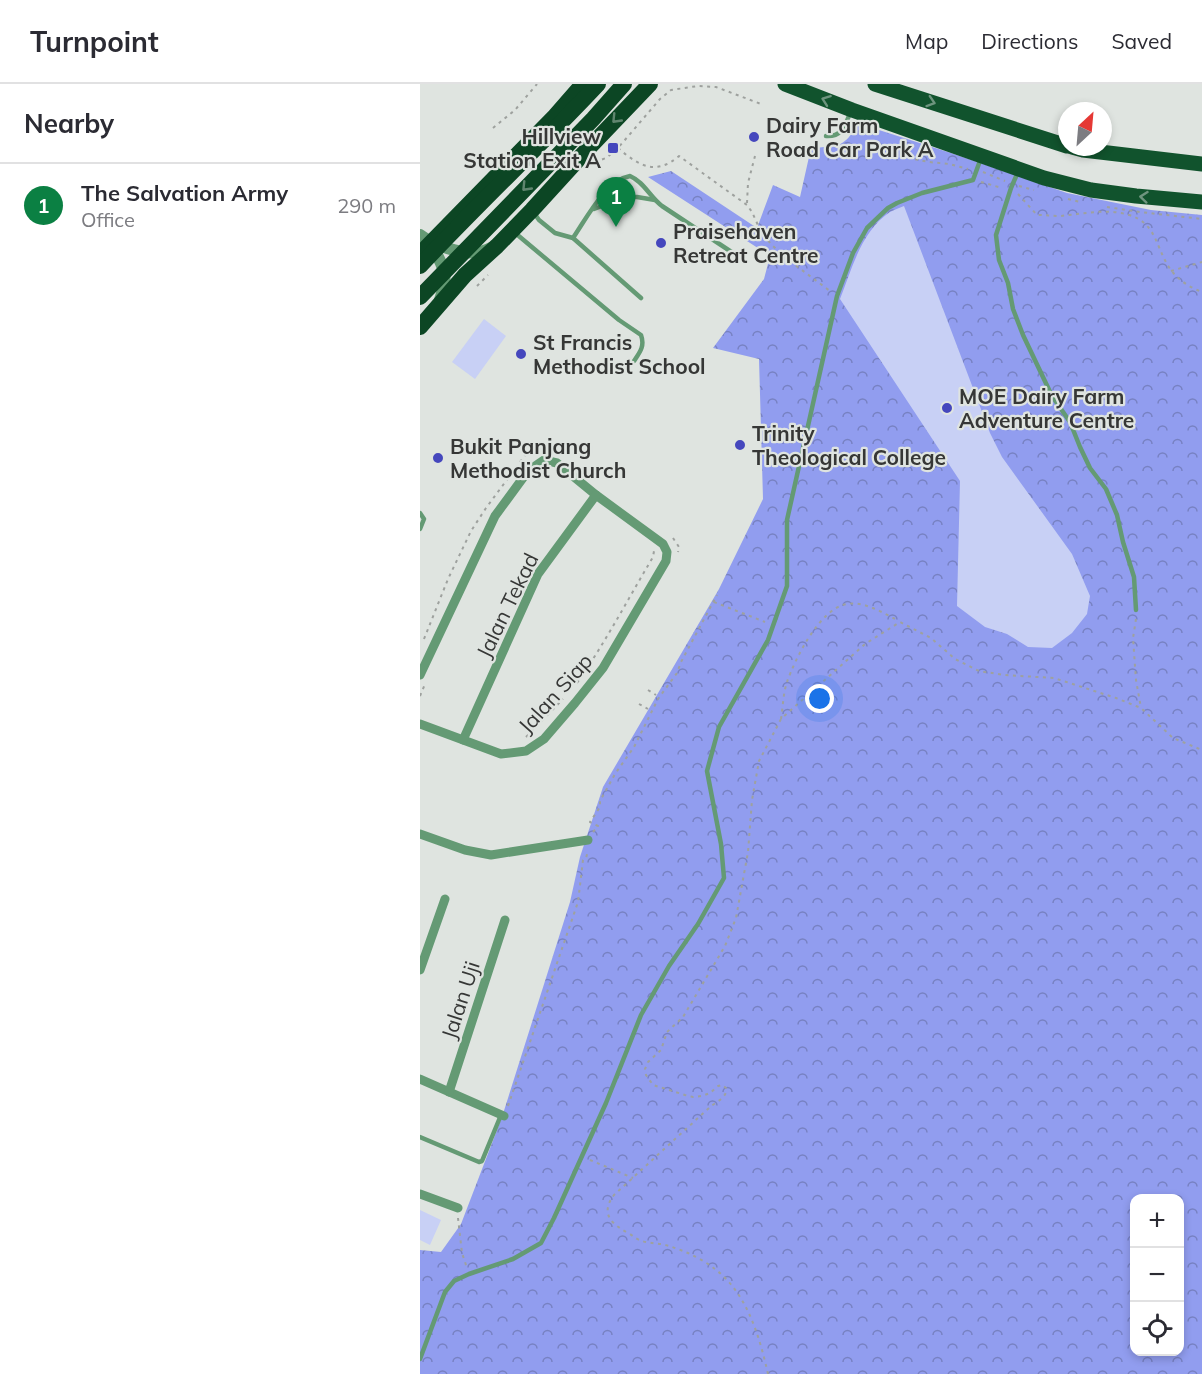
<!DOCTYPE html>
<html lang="en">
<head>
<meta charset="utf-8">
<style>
  :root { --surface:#fff; --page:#f2f2f3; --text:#2b2b33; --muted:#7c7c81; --line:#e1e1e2; --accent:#0b8043 }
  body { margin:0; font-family:Mulish,sans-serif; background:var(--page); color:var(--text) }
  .controls { position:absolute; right:18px; bottom:18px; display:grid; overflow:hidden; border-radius:12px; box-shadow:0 3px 9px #0003 }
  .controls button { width:54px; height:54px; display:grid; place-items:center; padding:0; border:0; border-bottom:2px solid var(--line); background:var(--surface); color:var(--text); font:30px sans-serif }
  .compass { position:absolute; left:638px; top:18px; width:54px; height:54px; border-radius:50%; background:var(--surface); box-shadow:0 3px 9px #0003; rotate:26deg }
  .you { position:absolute; left:400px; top:615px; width:21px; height:21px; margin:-15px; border:4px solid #fff; border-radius:50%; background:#1a73e8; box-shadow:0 0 0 9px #1a73e833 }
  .badge { display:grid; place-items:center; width:39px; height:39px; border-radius:50%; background:var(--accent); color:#fff; font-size:20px; font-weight:700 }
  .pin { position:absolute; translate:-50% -50px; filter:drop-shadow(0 2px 3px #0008) }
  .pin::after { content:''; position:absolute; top:32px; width:21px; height:18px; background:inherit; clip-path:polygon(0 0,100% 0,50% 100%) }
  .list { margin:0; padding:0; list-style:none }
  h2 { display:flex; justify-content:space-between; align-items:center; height:78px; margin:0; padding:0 24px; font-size:26px }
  h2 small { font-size:20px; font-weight:400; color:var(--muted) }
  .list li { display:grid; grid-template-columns:39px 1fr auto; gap:18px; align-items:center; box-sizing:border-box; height:84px; padding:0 24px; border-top:2px solid var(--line) }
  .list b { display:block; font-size:22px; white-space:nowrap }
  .list p { margin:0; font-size:20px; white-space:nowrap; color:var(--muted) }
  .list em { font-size:20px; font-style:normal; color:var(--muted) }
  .icon { flex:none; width:33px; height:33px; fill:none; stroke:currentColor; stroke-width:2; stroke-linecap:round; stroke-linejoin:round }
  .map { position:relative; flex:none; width:782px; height:1290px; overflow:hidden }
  header { display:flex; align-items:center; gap:36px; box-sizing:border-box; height:84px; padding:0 30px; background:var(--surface); border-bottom:2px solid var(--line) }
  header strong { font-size:28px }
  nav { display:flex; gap:33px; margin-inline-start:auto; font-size:21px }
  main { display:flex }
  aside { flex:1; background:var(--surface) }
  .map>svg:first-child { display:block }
  .forest { fill:url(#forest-crowns); fill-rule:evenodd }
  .pitch { fill:#c8d0f5 }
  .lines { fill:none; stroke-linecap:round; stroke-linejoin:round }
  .path { stroke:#9ea19e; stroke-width:2; stroke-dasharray:3 4.5; stroke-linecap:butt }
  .service { stroke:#649a74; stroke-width:4.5 }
  .minor { stroke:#649a74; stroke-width:9 }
  .tertiary { stroke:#649a74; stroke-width:12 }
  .primary { stroke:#11532d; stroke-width:15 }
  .trunk { stroke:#0c4624; stroke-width:16 }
  .trunk-bridge { stroke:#0c4624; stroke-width:16 }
  .oneway { stroke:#6e947e }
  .oneway2 { stroke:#60856f }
  .poi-dot { fill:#4547bd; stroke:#dfe4e0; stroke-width:2 }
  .labels { text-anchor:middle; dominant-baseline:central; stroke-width:4.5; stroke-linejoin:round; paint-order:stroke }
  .poi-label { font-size:21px; font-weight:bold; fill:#363736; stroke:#dfe4e0; text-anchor:start }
  .street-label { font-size:21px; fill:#363736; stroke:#dfe4e0 }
</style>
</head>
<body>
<header>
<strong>Turnpoint</strong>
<nav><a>Map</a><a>Directions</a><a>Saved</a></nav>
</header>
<main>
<aside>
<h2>Nearby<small></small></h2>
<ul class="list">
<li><span class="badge">1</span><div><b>The Salvation Army</b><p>Office</p></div><em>290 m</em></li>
</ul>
</aside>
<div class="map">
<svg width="782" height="1290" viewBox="0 0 782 1290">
  <defs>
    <pattern id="forest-crowns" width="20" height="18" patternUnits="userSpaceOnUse" patternTransform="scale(1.5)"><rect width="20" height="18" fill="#919def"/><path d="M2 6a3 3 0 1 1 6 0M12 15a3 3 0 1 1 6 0" fill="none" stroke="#7781c2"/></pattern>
  </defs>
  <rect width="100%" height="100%" fill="#dfe4e0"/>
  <path class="forest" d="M437,39l94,30 116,40 84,17 51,5v1159h-782v-124l21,2 20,-28 41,-107 68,-215 10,-45 23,-70 116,-198 44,-90 -4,-140 -46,-11 51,-69 6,-23 -122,-79 23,-6 86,57 16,-43 27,12 11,-49c26,-2 35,0 46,-25zM714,1114h46v154h-46z"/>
  <g class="pitch">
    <path d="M484,122l86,227 12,24 70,97 18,42 -3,18 -15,19 -20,15 -24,-1 -21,-13 -22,-7 -28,-21 3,-125 -120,-182c12,-30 21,-68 50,-87 4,-2 9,-4 14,-6z"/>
    <path d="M64,235l22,17 -31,43 -23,-17z"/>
    <path d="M0,1126l21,10 -11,25 -10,-5z"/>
  </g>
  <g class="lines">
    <g class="path">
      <path d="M73,44l22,-18 22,-26"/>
      <path d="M198,64c21,18 38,28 61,8l68,49 5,7 10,22 11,12 14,13 43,32"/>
      <path d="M467,65l22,9 20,4 20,2 19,5"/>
      <path d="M175,78l11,-4 12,-10 42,-49 11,-9 27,-4 18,1 45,17"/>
      <path d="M563,88l22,9"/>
      <path d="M561,98l21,6"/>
      <path d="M599,102l15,4"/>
      <path d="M598,110l19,21c8,0 15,1 23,1 23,-2 46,-8 69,-1 26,8 26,28 38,49 7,13 21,23 35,28"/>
      <path d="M648,115l12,3"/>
      <path d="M327,119l1,-20 7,-27"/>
      <path d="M687,123l33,5 62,7"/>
      <path d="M751,187l31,-9"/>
      <path d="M57,202l11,-11"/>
      <path d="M253,454l6,9 -1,5"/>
      <path d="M294,518l51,20"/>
      <path d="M716,535l-3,19 3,42 5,28"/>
      <path d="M4,555l24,-60 23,-48 15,-23 40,-54 18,-7 8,3"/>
      <path d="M157,599c28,-40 51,-84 76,-126l1,-6"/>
      <path d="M228,606l8,5"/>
      <path d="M0,612l5,-12"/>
      <path d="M219,620l9,5"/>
      <path d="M361,635c2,-12 2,-25 6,-37 8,-23 33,-74 60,-78 18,-3 36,9 52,17"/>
      <path d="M106,653l37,-38"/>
      <path d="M173,748l5,-6 -8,-4 10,-15v-6l15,-27 19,-27 24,-48 19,-26 4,-11 36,-67"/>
      <path d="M88,1022l70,-204 5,-42 3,-2 2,-7"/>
      <path d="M170,1076l43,18"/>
      <path d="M38,1134l4,35 5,15"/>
      <path d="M348,1290c-8,-35 -19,-74 -46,-99 -15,-14 -34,-23 -53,-29 -8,-3 -18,-2 -27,-5 -4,-1 -8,-4 -12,-7 -17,-9 -31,-19 -16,-39l96,-88c6,-5 18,-10 16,-19l-4,-3 -4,1 -8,7 -8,3 -9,1 -8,-2 -32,-10 -7,-10 -1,-6 3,-7 13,-12 6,-18 16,-15 42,-71 11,-28 12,-66 4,-52 7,-39 22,-42 84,-75 35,-22 31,16 24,21 24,12 25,4 50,3 62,20 25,10 32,30 29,12"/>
    </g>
    <g class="service">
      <path d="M406,52c18,1 19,-12 25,-25"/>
      <path d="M598,88l-7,16 -15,47 3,25 9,23 5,26 10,26 29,61 18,26 10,25 10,21 16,21 11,26 6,27 11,35 2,33"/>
      <path d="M174,125l31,-12h12l18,3"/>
      <path d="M114,129l5,7 16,13 18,5 68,60"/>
      <path d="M94,148l105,88 22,15c4,11 -1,17 -7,26"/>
      <path d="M153,154c13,-19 33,-58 57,-62 14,6 20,21 32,30l77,51"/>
      <path d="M0,429l4,6 -4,10"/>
      <path d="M0,1053l59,25 3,-1 19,-46"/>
      <path d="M0,1275l25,-67 9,-11 15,-7 44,-15 28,-16 13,-25 52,-115 35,-88 28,-49 29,-42 26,-46 -3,-34 -14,-73 12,-44 49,-87 19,-54v-66l50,-224 16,-43 14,-25 21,-20 9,-5 25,-10 51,-13 8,-22"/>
    </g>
    <g class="minor">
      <path d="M0,591l75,-159 33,-45 16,-11 13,3 39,32 67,49 4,8 -1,9 -63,107 -28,35 -31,36 -18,12 -25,3 -81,-30"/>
      <path d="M43,656l75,-166 58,-79"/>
      <path d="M0,750l45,16 26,5 97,-15"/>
      <path d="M0,886l25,-71"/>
      <path d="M0,995l84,37"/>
      <path d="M29,1008l56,-172"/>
      <path d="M0,1110l38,14"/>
    </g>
    <g class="tertiary">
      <path d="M0,151c13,10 42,20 59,17 5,0 10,-3 14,-5"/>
      <path d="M11,160c13,23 18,30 9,56"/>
    </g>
    <g class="primary">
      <path d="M365,0l67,26 192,68 47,12 45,6 66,6"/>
      <path d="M455,0l192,62"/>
      <path d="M652,63l11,3 119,14"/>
    </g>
    <g class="trunk">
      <path d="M0,170l135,-138 28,-32"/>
      <path d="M0,243l45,-52 32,-29 35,-36 52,-57 66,-69"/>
    </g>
    <g class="trunk-bridge">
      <path d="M0,182c58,-62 120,-120 178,-182"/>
      <path d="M0,213l173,-178 31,-35"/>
    </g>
  </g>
  <defs><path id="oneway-chevron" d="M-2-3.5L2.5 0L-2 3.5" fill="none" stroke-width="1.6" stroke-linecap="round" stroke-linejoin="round" transform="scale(1.5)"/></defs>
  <g class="oneway">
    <use href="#oneway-chevron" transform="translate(406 16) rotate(-160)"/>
    <use href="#oneway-chevron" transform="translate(511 18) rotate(18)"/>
    <use href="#oneway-chevron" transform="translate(724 113) rotate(-174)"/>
  </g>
  <g class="oneway2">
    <use href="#oneway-chevron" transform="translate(196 35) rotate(134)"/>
    <use href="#oneway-chevron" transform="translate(106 103) rotate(134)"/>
  </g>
  <g class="poi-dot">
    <circle cx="334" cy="53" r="6"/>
    <rect x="187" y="58" width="12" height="12" rx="3"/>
    <circle cx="241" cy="159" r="6"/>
    <circle cx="101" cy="270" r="6"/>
    <circle cx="527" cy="324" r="6"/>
    <circle cx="320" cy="361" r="6"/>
    <circle cx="18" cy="374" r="6"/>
  </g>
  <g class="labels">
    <g class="poi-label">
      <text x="346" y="41">Dairy Farm<tspan x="346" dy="24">Road Car Park A</tspan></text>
      <text x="181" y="52" text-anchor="end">Hillview<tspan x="181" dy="24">Station Exit A</tspan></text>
      <text x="253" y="147">Praisehaven<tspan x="253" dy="24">Retreat Centre</tspan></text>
      <text x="113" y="258">St Francis<tspan x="113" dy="24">Methodist School</tspan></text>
      <text x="539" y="312">MOE Dairy Farm<tspan x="539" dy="24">Adventure Centre</tspan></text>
      <text x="332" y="349">Trinity<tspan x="332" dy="24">Theological College</tspan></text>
      <text x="30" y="362">Bukit Panjang<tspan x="30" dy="24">Methodist Church</tspan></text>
    </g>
    <g class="street-label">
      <text transform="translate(87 521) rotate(-64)">Jalan Tekad</text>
      <text transform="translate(135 609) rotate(-48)">Jalan Siap</text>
      <text transform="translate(40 916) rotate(-72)">Jalan Uji</text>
    </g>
  </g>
</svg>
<div class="controls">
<button>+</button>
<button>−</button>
<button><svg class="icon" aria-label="locate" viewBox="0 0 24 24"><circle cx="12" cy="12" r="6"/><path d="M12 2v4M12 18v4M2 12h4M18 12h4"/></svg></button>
</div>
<svg class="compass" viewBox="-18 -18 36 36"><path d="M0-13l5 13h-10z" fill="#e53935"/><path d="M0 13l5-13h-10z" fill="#7c7c81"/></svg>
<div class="you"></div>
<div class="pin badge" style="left:196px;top:143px">1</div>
</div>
</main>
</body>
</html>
